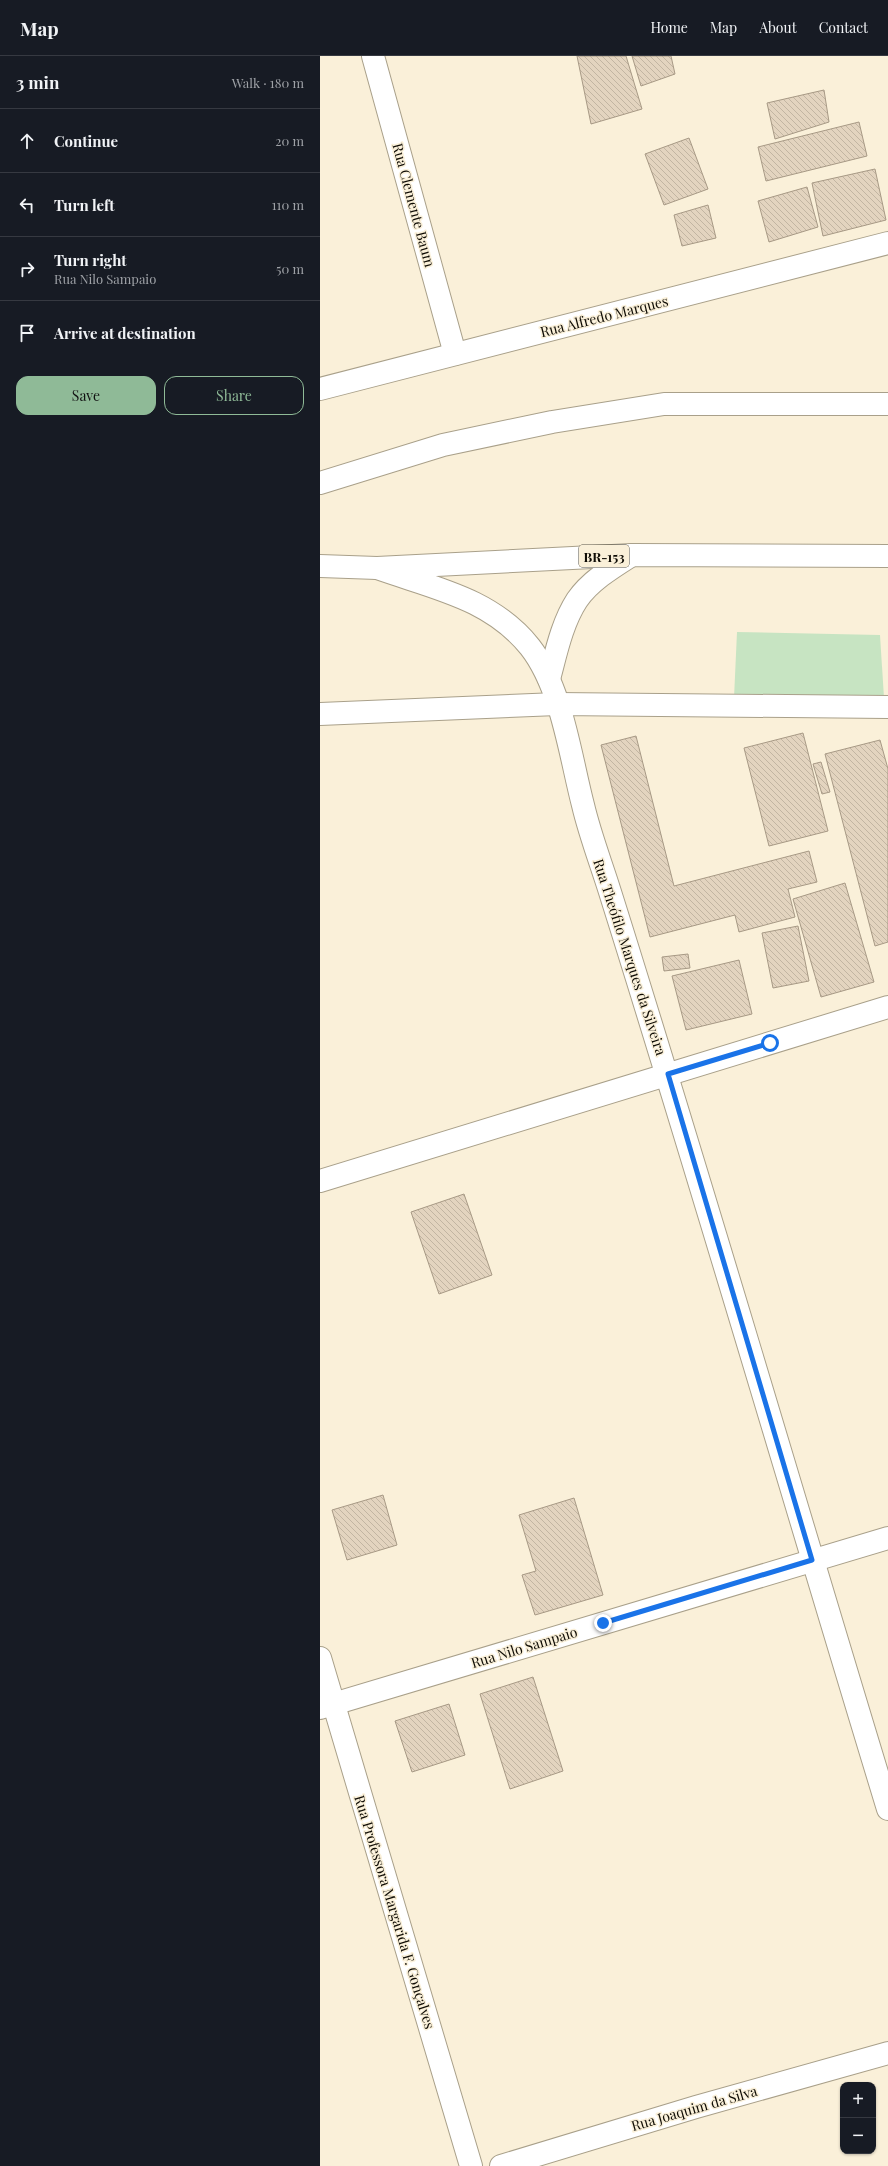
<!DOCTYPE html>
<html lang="en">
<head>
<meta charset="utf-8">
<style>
  :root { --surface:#171b24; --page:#20242c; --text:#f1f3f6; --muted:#9ea1a6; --line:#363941; --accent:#8fba97 }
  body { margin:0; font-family:"Playfair Display",serif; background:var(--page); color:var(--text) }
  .controls { position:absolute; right:12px; bottom:12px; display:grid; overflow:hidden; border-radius:8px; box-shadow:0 1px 3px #0004 }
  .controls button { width:36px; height:36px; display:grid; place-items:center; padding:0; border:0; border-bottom:1px solid var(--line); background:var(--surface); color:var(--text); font:20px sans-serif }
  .stop { position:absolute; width:12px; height:12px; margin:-9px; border:3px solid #1a73e8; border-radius:50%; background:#fff }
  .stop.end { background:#1a73e8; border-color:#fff; box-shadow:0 1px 4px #0008 }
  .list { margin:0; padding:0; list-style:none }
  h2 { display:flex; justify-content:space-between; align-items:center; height:52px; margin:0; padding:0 16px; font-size:17px }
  h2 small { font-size:13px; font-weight:400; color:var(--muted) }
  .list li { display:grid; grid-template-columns:26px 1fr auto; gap:12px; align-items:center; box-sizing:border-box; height:64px; padding:0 16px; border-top:1px solid var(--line) }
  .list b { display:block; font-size:15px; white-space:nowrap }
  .list p { margin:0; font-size:13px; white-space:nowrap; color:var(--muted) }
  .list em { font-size:13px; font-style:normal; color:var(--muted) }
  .actions { display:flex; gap:8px; padding:12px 16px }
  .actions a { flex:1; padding:9px 0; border:1px solid var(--accent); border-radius:12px; text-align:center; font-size:14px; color:var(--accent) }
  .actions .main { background:var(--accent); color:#111 }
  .icon { flex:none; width:22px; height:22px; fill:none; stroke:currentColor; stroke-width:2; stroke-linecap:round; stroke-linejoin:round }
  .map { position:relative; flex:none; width:568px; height:2110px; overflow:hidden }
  header { display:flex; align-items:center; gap:24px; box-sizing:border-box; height:56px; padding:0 20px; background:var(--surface); border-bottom:1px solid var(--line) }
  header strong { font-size:19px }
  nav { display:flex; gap:22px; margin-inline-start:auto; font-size:14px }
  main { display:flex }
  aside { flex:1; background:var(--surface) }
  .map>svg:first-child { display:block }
  .pitch { fill:#c7e4c2 }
  .building { fill:url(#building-back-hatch); stroke:#a79985 }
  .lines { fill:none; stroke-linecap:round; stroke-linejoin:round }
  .minor-casing { stroke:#a9a08a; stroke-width:24 }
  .highway-casing { stroke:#a9a08a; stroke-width:24 }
  .minor { stroke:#fff; stroke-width:22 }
  .highway { stroke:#fff; stroke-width:22 }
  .route { stroke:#1a73e8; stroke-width:5 }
  .labels { text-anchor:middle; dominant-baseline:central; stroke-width:3; stroke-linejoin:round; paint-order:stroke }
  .shield { fill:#faf0d9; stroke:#555044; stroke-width:1 }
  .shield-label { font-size:13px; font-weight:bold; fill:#0e0b04 }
  .street-label { font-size:14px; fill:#0e0b04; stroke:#faf0d9 }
</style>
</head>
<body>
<header>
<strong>Map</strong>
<nav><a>Home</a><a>Map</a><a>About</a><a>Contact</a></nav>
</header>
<main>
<aside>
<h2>3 min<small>Walk · 180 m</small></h2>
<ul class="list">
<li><svg class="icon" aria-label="ahead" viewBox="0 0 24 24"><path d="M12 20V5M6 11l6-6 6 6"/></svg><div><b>Continue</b></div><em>20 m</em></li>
<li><svg class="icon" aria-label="left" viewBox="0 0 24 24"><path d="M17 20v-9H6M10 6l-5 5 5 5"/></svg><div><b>Turn left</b></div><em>110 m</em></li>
<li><svg class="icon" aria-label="right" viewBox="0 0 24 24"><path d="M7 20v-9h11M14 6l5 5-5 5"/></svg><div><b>Turn right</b><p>Rua Nilo Sampaio</p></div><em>50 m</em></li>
<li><svg class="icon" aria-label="arrive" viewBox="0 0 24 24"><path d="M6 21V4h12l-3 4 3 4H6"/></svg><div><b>Arrive at destination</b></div></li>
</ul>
<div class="actions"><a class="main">Save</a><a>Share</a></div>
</aside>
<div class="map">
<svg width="568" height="2110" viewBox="0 0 568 2110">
  <defs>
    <pattern id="building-back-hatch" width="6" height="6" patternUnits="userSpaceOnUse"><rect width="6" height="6" fill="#e3d4bf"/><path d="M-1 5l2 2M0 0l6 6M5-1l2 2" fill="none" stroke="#c2b5a2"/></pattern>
  </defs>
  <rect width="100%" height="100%" fill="#faf0d9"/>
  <path class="pitch" d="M417,576l143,3 4,63h-150z"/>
  <g class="building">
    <path d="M257,0h49l16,53 -51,15z"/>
    <path d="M312,0h39l4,18 -34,12z"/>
    <path d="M504,34l5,32 -54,17 -8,-36z"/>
    <path d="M539,66l8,34 -101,25 -8,-34z"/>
    <path d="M369,82l19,51 -44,16 -19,-51z"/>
    <path d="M555,113l11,51 -63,16 -11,-53z"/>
    <path d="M487,131l11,40 -49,15 -11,-41z"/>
    <path d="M388,149l8,33 -34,8 -8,-31z"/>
    <path d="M483,677l25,98 -59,15 -25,-98z"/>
    <path d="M316,680l38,150 135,-35 8,31 -29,7 7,28 -56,15 -4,-17 -85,22 -49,-192z"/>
    <path d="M560,684l8,29v173l-13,4 -50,-192z"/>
    <path d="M501,706l9,30 -8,2 -9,-30z"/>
    <path d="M525,827l29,99 -53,15 -28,-98z"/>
    <path d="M478,870l11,55 -36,7 -11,-55z"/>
    <path d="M368,898l2,14 -26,3 -2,-14z"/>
    <path d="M419,904l13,54 -66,16 -14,-54z"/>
    <path d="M144,1138l28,81 -53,19 -28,-82z"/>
    <path d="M63,1439l14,50 -50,15 -15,-50z"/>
    <path d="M254,1442l29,97 -68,20 -13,-40 14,-4 -17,-56z"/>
    <path d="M213,1621l30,94 -53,18 -30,-95z"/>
    <path d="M129,1648l16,51 -53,17 -17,-51z"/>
  </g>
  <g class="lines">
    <defs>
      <g id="minor">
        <path d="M53,0l82,298"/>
        <path d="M0,333l568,-146"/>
        <path d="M0,427l123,-38 109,-23 112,-18h224"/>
        <path d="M57,512c56,20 114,30 153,79 32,41 40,108 53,158 7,30 18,58 27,87 96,305 185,612 278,917"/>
        <path d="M229,623c7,-26 13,-56 28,-79 13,-19 36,-33 55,-45"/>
        <path d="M0,658l237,-10 331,3"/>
        <path d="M0,1125l568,-174"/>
        <path d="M0,1602l151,508"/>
        <path d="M0,1652l568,-170"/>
        <path d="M181,2110l195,-59 192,-54"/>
      </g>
      <path id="highway" d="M0,510l57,2 255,-13 256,1"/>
    </defs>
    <use href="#minor" class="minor-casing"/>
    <use href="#highway" class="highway-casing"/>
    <use href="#minor" class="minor"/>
    <use href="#highway" class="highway"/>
  </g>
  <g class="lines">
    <path class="route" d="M283,1567l209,-63 -144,-486 102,-31"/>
  </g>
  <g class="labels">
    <rect class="shield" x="259" y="489" width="50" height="22" rx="3"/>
    <g class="shield-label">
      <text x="284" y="500">BR-153</text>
    </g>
    <g class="street-label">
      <text transform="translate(94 149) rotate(75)">Rua Clemente Baum</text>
      <text transform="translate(284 260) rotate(-14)">Rua Alfredo Marques</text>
      <text transform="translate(310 901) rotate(72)">Rua Theófilo Marques da Silveira</text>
      <text transform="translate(204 1591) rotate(-17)">Rua Nilo Sampaio</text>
      <text transform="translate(75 1856) rotate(73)">Rua Professora Margarida F. Gonçalves</text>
      <text transform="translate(374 2052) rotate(-16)">Rua Joaquim da Silva</text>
    </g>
  </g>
</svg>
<div class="controls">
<button>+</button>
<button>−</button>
</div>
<div class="stop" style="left:450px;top:987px"></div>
<div class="stop end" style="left:283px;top:1567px"></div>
</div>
</main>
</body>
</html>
